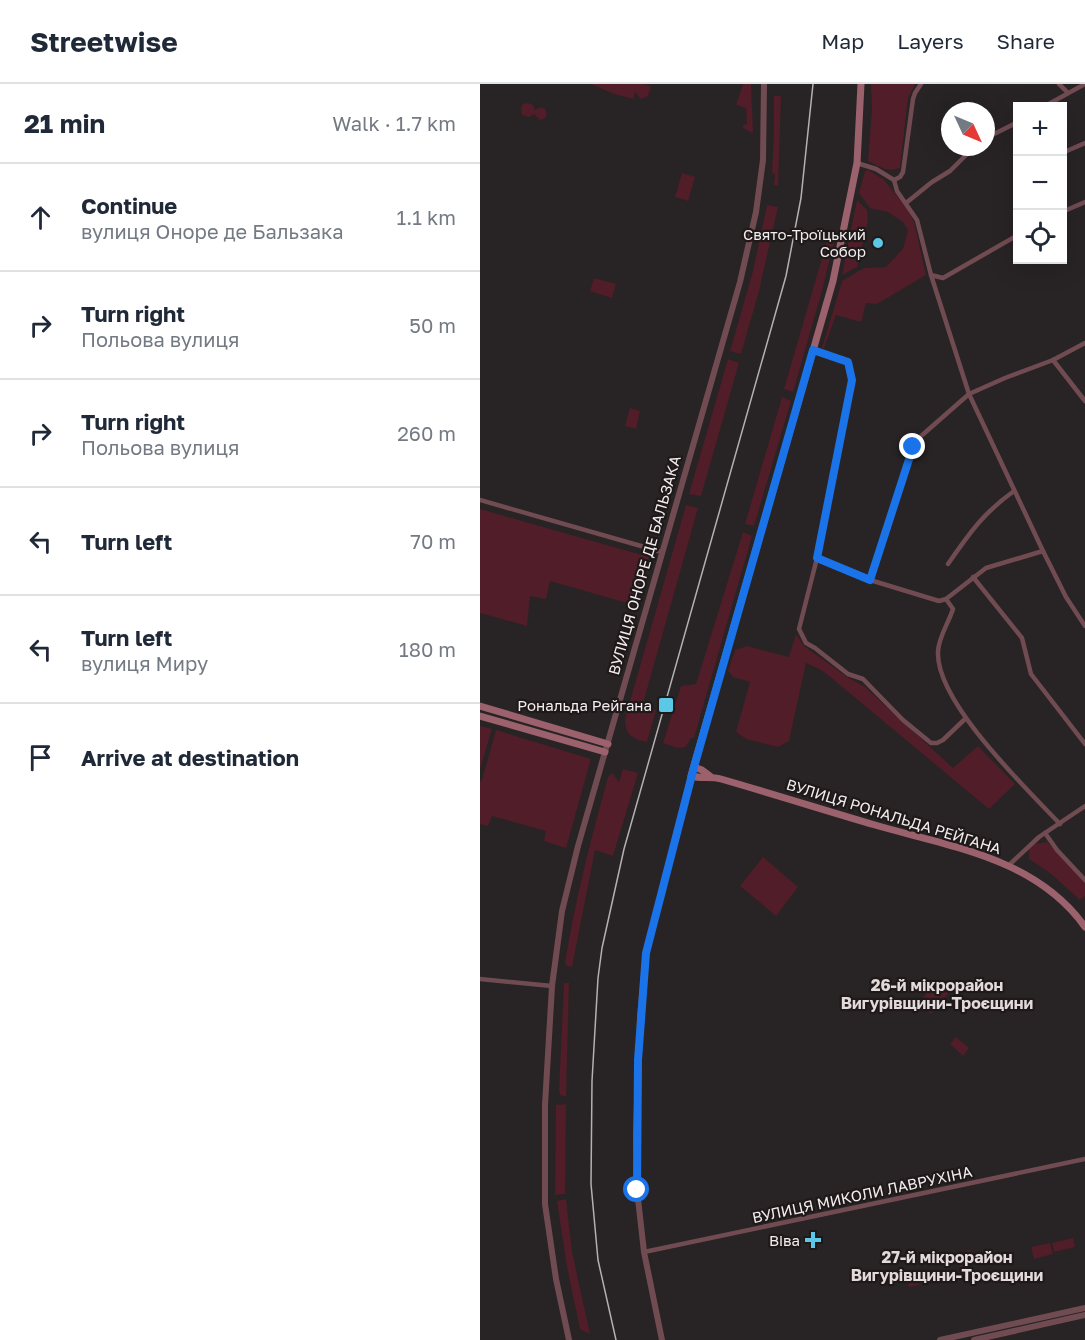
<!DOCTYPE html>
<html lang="en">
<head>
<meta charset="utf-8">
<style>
  :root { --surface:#fff; --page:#f6f6f7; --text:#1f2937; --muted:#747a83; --line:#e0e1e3 }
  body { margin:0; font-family:"Golos Text",sans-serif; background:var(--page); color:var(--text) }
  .controls { position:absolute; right:18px; top:18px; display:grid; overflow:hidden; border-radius:0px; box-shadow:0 6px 24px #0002 }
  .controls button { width:54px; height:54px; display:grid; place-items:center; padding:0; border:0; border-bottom:2px solid var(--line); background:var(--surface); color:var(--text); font:30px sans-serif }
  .compass { position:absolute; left:461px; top:18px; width:54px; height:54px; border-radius:50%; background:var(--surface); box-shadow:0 6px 24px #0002; rotate:134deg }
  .stop { position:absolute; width:18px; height:18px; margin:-14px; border:4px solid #1a73e8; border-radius:50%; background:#fff }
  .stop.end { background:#1a73e8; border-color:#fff; box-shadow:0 2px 6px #0008 }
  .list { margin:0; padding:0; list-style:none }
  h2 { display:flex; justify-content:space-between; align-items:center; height:78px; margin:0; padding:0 24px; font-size:26px }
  h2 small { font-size:20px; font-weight:400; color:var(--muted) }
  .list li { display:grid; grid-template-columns:39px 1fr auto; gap:18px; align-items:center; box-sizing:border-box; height:108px; padding:0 24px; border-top:2px solid var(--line) }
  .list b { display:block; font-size:22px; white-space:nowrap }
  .list p { margin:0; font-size:20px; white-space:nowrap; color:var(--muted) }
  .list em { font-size:20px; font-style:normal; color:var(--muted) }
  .icon { flex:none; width:33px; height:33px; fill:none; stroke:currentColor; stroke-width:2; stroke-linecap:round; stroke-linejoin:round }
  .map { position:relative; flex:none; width:605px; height:1256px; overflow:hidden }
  header { display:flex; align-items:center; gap:36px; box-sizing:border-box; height:84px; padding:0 30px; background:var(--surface); border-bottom:2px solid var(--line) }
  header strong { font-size:28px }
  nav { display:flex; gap:33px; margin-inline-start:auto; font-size:21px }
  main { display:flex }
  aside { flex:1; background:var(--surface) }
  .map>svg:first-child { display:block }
  .green { fill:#501d29 }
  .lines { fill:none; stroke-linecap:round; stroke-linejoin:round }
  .minor { stroke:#704c52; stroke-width:4.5 }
  .tertiary { stroke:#704c52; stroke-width:6 }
  .secondary { stroke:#9b616c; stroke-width:7 }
  .tram { stroke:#b5b1b2; stroke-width:1.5 }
  .route { stroke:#1a73e8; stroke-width:8 }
  .poi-dot { fill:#5bc8e7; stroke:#1f191a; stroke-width:2 }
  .labels { text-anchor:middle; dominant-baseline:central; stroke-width:4.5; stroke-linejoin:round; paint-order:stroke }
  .poi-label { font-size:15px; fill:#f2eeef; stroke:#1f191a; text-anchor:end }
  .street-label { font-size:15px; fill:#f2eeef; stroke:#1f191a }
  .neighbourhood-label { font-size:16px; font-weight:bold; fill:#e2dadb; stroke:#1f191a }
</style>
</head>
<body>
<header>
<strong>Streetwise</strong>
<nav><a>Map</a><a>Layers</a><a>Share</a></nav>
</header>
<main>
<aside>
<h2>21 min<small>Walk · 1.7 km</small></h2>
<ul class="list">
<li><svg class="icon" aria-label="ahead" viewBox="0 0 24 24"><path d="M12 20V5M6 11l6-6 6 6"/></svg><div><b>Continue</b><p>вулиця Оноре де Бальзака</p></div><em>1.1 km</em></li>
<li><svg class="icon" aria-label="right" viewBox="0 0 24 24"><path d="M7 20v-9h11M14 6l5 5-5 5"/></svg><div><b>Turn right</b><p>Польова вулиця</p></div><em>50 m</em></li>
<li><svg class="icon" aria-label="right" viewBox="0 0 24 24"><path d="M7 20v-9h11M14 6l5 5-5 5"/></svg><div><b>Turn right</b><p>Польова вулиця</p></div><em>260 m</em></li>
<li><svg class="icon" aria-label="left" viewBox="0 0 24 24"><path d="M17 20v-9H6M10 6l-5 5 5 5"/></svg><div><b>Turn left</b></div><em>70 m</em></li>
<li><svg class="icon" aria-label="left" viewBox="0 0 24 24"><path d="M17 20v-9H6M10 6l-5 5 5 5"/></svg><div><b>Turn left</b><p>вулиця Миру</p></div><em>180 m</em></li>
<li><svg class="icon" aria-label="arrive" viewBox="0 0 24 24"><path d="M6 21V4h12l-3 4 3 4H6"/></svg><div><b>Arrive at destination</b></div></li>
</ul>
</aside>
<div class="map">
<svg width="605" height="1256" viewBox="0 0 605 1256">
  <rect width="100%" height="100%" fill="#282324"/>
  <g class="green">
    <path d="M111,0h52l8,2 -3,10 -7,3 -6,-7 -2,7 -19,-5z"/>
    <path d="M263,0h8l2,49 -10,-5v-3l4,-1 -1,-16 -10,-3z"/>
    <path d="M391,0h44l-7,14 -8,70c-11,5 -22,-2 -32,-7l4,-52z"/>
    <path d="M294,12h7l-3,90 -4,-1 1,-11 -3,-1 2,-41z"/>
    <path d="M48,19l5,2 2,5 6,-3 4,2 2,5 -2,4 -5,2 -6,-6 -5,3 -7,-2 -1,-7 2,-4z"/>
    <path d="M388,86l15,9 25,30 6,13 12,53 -49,29 -11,-1 -5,19 -25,-7 -12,33h-2l20,-67 22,-13 22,-1 17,-18 5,-19 -5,-8 -15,-10 -18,-4 -11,-15 6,-22z"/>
    <path d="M202,89l13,4 -7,24 -13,-4z"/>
    <path d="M377,116l10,10 1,10 -11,47 -15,8z"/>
    <path d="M287,121l11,2 -19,84 -18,63 -11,-3 23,-80z"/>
    <path d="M349,150l6,3 -13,54 -29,101 -9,-3z"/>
    <path d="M114,194l22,6 -4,14 -22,-7z"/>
    <path d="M248,275l11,4 -38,133 -12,-2z"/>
    <path d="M302,313l9,4 -37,125 -9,-2z"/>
    <path d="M150,324l10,3 -4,18 -11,-3z"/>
    <path d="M206,421l12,3 -56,199 14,3 -9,32c-14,-3 -22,-7 -22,-23z"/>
    <path d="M0,425l169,48 -15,48 -84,-24 -4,18 -16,-3 -3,30 -47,-13z"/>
    <path d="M263,448l9,4 -58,202h-3l-6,9 -8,1 -14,-5 18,-57 15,-2z"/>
    <path d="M316,550l8,12 43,31 18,10 88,81 25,-22 37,38 -26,25 -166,-138 -17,-8 -17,78 -11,6 -32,-8 -10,-7 14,-50 -17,-5 -5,-6 7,-21 12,-4 42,11z"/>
    <path d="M0,642l12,3 -12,40z"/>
    <path d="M16,646l95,29 -25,89 -22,-7 2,-10 -54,-15 -4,10 -8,-2v-43l2,-1z"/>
    <path d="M143,685l15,4 -25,83 -18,-6 -23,117 -5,-1 -2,-3c10,-63 26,-124 43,-186l4,-4 7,9z"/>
    <path d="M567,758l38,39v15l-5,4 -30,-27 -21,-14v-10l6,-5z"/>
    <path d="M283,773l35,30 -22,29 -36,-30z"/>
    <path d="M458,895l14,10 -21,25 -13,-10z"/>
    <path d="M84,899h5l-3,114 -6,-2 -1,-5z"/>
    <path d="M476,953l13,11 -6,8 -13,-12z"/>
    <path d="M86,1020l-1,90 -10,1 1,-90z"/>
    <path d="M86,1115l6,53 18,82 -10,-5 -13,-62 -10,-66z"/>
    <path d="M593,1154l2,9 -21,5 -2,-9z"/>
    <path d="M570,1159l3,11 -19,5 -3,-12z"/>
    <path d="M489,1166l4,3 2,5 -2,5 -11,4 -5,-2 -2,-5 2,-6z"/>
    <path d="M453,1186l2,11 -26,6 -3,-11z"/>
  </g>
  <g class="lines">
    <g class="minor">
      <path d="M579,0l9,9"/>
      <path d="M565,22l40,-22"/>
      <path d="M506,54l32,-16"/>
      <path d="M582,69l23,-10"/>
      <path d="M377,79l19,6 18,11 3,11 20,29 14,55 38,119 74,157 23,46 19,29"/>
      <path d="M414,96l6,-3 3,-5 10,-73 2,-6 6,-9"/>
      <path d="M426,119l26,-21 18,-11 24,-24"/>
      <path d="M582,128l23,-10"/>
      <path d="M451,191l12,3 75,-43"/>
      <path d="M333,266l35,12 4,18 -35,178 -18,71 7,14 9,5 33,26 15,5 40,41 28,23h6l6,-3 23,-22"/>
      <path d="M573,276l32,41"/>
      <path d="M0,416l182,52"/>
      <path d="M337,474l53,22 69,21 7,-2 40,-31 57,-17"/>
      <path d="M468,480c21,-30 35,-51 66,-73"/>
      <path d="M493,493l49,61 9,36 54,70"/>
      <path d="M390,496l43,-133 7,-10 49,-43 36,-16 48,-18 32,-17"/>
      <path d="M466,515l7,10c-4,13 -15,29 -15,43 -2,50 88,136 122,172"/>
      <path d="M565,749l12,17 28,30"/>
      <path d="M528,782l31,-29 46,-31"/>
      <path d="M0,895l72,7"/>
      <path d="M164,1168l441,-93"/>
    </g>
    <g class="tertiary">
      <path d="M89,1256l-13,-61 -11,-75v-99l7,-119 10,-75 16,-65 162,-564 16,-70 7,-52 1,-76"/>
      <path d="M182,1256l-18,-88 -7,-62 -1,-56 4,-117 6,-64 45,-177"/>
      <path d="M460,1256l145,-32"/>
      <path d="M494,1256l111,-25"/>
    </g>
    <g class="secondary">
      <path d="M381,0l-4,79 -24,118 -142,495c11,3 20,0 30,3 52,15 103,31 154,46 76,22 161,33 210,102"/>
      <path d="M0,622l128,38"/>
      <path d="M0,632l125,36"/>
      <path d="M214,683l8,3 8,6"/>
    </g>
    <path class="tram" d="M136,1256l-18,-80 -7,-76 1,-103 6,-103 4,-30 22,-99 162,-573 15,-78 12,-114"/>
  </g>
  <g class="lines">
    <path class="route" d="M157,1106l1,-130 8,-107 48,-186 119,-417 35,12 4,18 -35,178 53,22 43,-133"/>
  </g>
  <g class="poi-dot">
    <circle cx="398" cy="159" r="6"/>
    <rect x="178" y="613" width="16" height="16" rx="3"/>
    <path d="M330 1147h6v6h6v6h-6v6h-6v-6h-6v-6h6z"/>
  </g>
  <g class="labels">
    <g class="poi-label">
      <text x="386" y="150">Свято-Троїцький<tspan x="386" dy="17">Собор</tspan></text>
      <text x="172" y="621">Рональда Рейгана</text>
      <text x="320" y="1156">Віва</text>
    </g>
    <g class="street-label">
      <text transform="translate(164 481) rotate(-74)">ВУЛИЦЯ ОНОРЕ ДЕ БАЛЬЗАКА</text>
      <text transform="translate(414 732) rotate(17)">ВУЛИЦЯ РОНАЛЬДА РЕЙГАНА</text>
      <text transform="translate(382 1110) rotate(-12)">ВУЛИЦЯ МИКОЛИ ЛАВРУХІНА</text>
    </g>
    <g class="neighbourhood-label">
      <text x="457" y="901">26-й мікрорайон<tspan x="457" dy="18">Вигурівщини-Троєщини</tspan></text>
      <text x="467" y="1173">27-й мікрорайон<tspan x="467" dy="18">Вигурівщини-Троєщини</tspan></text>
    </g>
  </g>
</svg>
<div class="controls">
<button>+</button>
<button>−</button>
<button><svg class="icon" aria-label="locate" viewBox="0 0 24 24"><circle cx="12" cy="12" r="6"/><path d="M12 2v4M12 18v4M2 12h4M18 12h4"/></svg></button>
</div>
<svg class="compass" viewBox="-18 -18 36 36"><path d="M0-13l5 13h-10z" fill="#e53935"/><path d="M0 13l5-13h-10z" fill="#747a83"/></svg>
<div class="stop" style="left:157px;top:1106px"></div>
<div class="stop end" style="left:433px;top:363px"></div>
</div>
</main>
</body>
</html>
